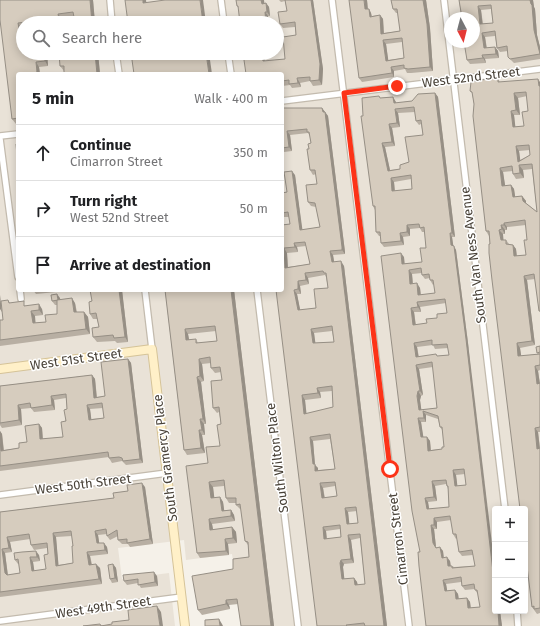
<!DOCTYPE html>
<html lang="en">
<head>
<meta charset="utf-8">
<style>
  :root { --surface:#fff; --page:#f2f2f2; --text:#202124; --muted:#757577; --line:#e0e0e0 }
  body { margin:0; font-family:"Fira Sans",sans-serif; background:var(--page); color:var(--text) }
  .controls { position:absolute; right:12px; bottom:12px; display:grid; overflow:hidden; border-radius:4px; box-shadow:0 2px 10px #0003 }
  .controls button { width:36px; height:36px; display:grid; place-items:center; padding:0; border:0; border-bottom:1px solid var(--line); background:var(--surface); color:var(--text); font:20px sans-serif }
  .compass { position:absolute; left:444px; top:12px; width:36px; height:36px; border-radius:50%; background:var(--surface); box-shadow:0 2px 10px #0003; rotate:173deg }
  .stop { position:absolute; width:12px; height:12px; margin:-9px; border:3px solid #fc3318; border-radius:50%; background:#fff }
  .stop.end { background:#fc3318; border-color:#fff; box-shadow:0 1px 4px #0008 }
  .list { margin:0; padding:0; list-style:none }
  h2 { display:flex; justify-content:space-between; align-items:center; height:52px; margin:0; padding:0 16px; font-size:17px }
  h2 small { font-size:13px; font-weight:400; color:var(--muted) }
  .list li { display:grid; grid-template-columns:26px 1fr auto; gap:12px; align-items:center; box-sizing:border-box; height:56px; padding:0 16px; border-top:1px solid var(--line) }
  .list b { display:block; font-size:15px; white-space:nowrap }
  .list p { margin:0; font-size:13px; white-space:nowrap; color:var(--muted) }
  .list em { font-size:13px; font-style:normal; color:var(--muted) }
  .icon { flex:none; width:22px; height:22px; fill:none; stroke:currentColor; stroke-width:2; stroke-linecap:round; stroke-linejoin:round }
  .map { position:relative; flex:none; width:540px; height:626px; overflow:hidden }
  .search { position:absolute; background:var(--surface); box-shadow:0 2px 10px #0003; left:16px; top:16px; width:268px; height:44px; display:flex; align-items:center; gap:10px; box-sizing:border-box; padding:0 14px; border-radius:22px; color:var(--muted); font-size:15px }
  .panel { position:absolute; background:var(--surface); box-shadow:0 2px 10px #0003; left:16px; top:72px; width:268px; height:220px; border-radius:4px }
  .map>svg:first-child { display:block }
  .residential { fill:#e9e2d7; fill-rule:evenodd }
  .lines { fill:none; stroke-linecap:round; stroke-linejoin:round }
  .street-casing { stroke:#c3bbae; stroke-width:8 }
  .secondary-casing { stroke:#d5c398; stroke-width:10 }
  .street { stroke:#fff; stroke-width:5.5 }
  .secondary { stroke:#fff0c8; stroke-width:8 }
  .wall { fill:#b8afa3; fill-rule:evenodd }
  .shaded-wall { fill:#968f85 }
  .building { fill:#d6ccbe; stroke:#968f85; fill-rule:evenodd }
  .route { stroke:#fc3318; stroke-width:5 }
  .labels { text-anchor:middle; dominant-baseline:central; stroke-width:3; stroke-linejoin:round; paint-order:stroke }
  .street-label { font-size:13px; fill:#484137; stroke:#fff }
</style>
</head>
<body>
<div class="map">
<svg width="540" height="626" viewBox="0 0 540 626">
  <rect width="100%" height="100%" fill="#f5f1e9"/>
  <path class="residential" d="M0,0h540v626h-298l-10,-72 -46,6 -2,-20 -66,8 4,31 47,-6 6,53h-175zM450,18h24v24h-24zM23,23h254v30h-254zM18,74h264v216h-264zM495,509h30v102h-30z"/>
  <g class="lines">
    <defs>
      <g id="street">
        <path d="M110,0l2,23"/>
        <path d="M221,0l3,23"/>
        <path d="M332,0l77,626"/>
        <path d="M444,0l61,509"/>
        <path d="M116,53l3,21"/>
        <path d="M228,53l3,21"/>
        <path d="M282,101l258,-32"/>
        <path d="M0,136l18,-2"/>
        <path d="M0,139l18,138"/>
        <path d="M20,290l1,9"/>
        <path d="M145,290l7,59"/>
        <path d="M257,290l41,336"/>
        <path d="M0,495l167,-22"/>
        <path d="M517,611l1,15"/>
        <path d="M0,621l182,-24"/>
      </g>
      <path id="secondary" d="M0,369l152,-20 33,277"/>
    </defs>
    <use href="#street" class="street-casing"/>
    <use href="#secondary" class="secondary-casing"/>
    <use href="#street" class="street"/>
    <use href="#secondary" class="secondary"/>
  </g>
  <g class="wall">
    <path d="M0,0h93l2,23h-18v-1l-3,-5 -12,2v4h-39v5l-1,1 1,24h24l1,13 -9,1 1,7h-22v49l-2,1 -4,-5z"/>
    <path d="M236,0h28v3h2l3,4 1,9h-2l-29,-7 -2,-3z"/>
    <path d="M279,0h34l10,69 -1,16 -9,1 -3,-5 -10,2 1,4 -9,1 -2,-3 -8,1v-12l-39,-21h20l2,8 20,-2 11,-24 -1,-8 -12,1 -3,-4 7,-13 -2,-10 -4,1z"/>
    <path d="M367,0l1,9h1l2,4 1,3 8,-1 3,4 1,14 16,-2 -2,-18h-2l-3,-4 -2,-9h35l4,28 3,43 -22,2h-4l-2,-4 -11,2v6l-32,5 -3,-4zM402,42l2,16 -16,2 -2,-16z"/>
    <path d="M459,0h74l1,7 1,2 2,26 3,12v12l-26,4 -6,-6v-6l-8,1 -3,-4 -2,-12 -10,1 2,11 8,-1 3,4 1,7 -14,1 1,4 -16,1 -3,-4zM491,9l2,14 -10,1 -2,-14z"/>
    <path d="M98,53l2,21h-36v-3l-4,-5z"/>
    <path d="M498,79l2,3h40v230l-1,-1 -4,-32 -8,1 8,65 -15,3 1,8 17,-2 -1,-1 3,-7v24l-2,1 2,12v49h-2l2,16v165l-3,1 -5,-7 -42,-363 -1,-8 -3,-5 -12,-127 -2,-11 -2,-2zM527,96l1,15 -4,15 -9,1 -1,-12h6l-2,-17zM530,150v5l-10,5 -1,-9zM532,169l5,43 -11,-9v-2l-4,-5 -7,1 -1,-8 -3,-4 -6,1 -2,-14 10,-1v3l3,5 8,-1 -1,-8zM526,225l1,15 -1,15 -9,1 -1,-7 -3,-4 -4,-1 -3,-4h-3v-6h2v-4h2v-3z"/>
    <path d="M435,93l3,4 17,140h-3l1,9 3,4 12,93 27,268h5l2,15h-76l-6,-74 -16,-295v7l18,-2 4,-14 -1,-16h-3l-2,-4 -10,1v7l-7,1 1,8 -20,2 -3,-4v-7h-2l-3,-4 -1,-22 -2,-4 8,-108 12,-1 3,6 16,-2zM415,112l1,9 3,4 2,-1 2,11 -14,27 -9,7 -10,1 -5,-23 10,-1 -3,-18 8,-1 -2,-14zM411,179l1,10 -17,2 -1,-9zM422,273v2l3,4 5,-1v2l3,5 1,-1 1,9 -14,2 -1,-7 -7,-4 -1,-10zM446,303l1,10 -20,10 -11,2 -2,-13h7l-1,-5zM433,345l2,4 13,-1 1,7 -11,1 -19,1 -2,-10zM433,367l4,41 -16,2 -1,-10 1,-4 2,-1 -4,-26zM426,415l12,4 2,8 3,4 1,16 -2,2 -11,1 -1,-9 -3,-4h-4l-2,-15h5zM465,474l1,11 -9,1 -1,-11zM446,484l1,2 1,3 1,18 -20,2 -1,-7 9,-1 -2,-15zM451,520l2,14 3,5 1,-1 2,14 3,4 11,-1 2,11 -21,1 -2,-1h-1l-1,-5 -6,-3 -1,-7 -7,-4 -2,-18h3v-7zM461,582l1,4 3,4 10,-1v1l3,4 2,13 -9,1 -1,-6 -3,-4 -8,1 -1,-5 -3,-4 -8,1 -1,-7z"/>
    <path d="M282,108h40l6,8 17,136v2l-12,1 1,7 10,4 43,360h-70l-35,-401 8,-1 -1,-7h-7v-24l5,-1 8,-17 7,55 18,-3 -4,-20 -5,-1 -3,-4 9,-18 -1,-10 -3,1 -3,-5 -1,-21 2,-6 -1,-7 -2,-3 -18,2 2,16 -8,1 -2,-2zM306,246l4,18 -22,3 -1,-14 11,-1 -1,-5zM325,275l1,2 2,11 -12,20 -16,2 -3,-16h4l-1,-8 9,-2 -1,-6zM332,331l2,11 -19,1 -1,-10zM332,391l1,16 -27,7 -1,-14 16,-2 -1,-6zM330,439l5,30 -17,1v-2l-3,-3 -2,-24zM335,486l2,10 -12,2 -2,-10zM357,511l1,12 -9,1 -1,-12zM340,529l1,8 -14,2 -1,-8zM360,538l5,46 -7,1 -1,-3 -3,-4 -10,1 -1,-12 1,-3 10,-1 -3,-23z"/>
    <path d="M33,290h23v2l-20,2z"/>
    <path d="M122,290l6,52 -11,1 -2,-2 -18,1 -4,-5 6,-10 -2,-8h-4l-3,-5 2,-13z"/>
    <path d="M165,290h69l40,336h-33l-3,-22 -9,1 1,4 -28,6 -4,-5 35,-41 16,-12 -1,-12 -3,-4 -4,-32h-1l-4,-4v-2h-7l-3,-5 -2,-12 -11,1 1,11 6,-1 3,5 1,8h7l3,5 1,6 -23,3 1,6 19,-3 4,5 1,11 -9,1 1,11 -29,3 -3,-5 11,-90 12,-17 1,-22 -2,-12 -2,1 -4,-5 9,-28 -1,-8 -6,1 -4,-5v-5l-9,1 2,17 -3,1 5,42h-2l1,11h-3l3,18 -18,2 -3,-5zM216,331l1,10 -19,2 -2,-4 -7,1 -1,-6z"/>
    <path d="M60,298v2l15,3 2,9h7l4,5 2,17 -90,12v-26h3l5,-20 2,3 32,6 1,6 -8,1v7l11,-1 11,-8v-9h-2l-3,-4z"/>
    <path d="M128,359l3,4 12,100 -17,2 -4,-4 -10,2 -3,-5v-1l-109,14v-40l2,3 2,16 15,-2 8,-6 12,-18 3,4 1,11 20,-2 4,-28 -1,-11 -12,2 1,10 -21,2 -3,-4 -10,1 1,16 -20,3 -2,-3v-39l92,-11 3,4 2,18 8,-1zM103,408l1,10 -13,1 -1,-10z"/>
    <path d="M145,487l8,57 -23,3 -2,-3h-6l-4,-4v-4l-8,4 -3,-4v-2l-9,1 1,8 8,4 1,7 -18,2 2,8 8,4 2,16 -102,13v-85l114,-14 14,-7zM72,536l1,10v17l-15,2 -2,-28zM30,539l1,6 3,5 13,-2 1,6 -2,15 -12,2 -1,-9 7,-1 -1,-6 -24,5 3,4h1l1,9 -12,2 -3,-22 7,-1 -2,-10z"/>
    <path d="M113,564l3,4 2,14 -6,1 -2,-4z"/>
    <path d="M157,576l1,10 -17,2 -3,-5 -11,2 -3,-4z"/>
  </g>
  <g class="shaded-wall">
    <path d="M90,0h3l2,23h-3z"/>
    <path d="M143,0h3l1,8 -4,-5z"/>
    <path d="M200,0h3l3,23h-3z"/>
    <path d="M261,0h3l1,8 -3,-4z"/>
    <path d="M311,0h2l10,69 -1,16 -3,-5z"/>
    <path d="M364,0h3l1,13 -3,-4z"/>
    <path d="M423,0h3l4,28 3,43 -3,-4z"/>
    <path d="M530,0h3l1,7 1,2 2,26 3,12v7l-6,-24z"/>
    <path d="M266,3l3,4 1,9 -3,-4z"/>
    <path d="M478,6l3,4 2,19 -3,-5z"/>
    <path d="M369,9l2,4 1,8 -2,-4z"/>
    <path d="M265,12l3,4 1,7h-3z"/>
    <path d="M58,14l4,5v4h-2z"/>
    <path d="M380,15l3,4 1,19 -3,-4z"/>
    <path d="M18,23l4,6 1,6v13l-1,-2z"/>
    <path d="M482,33l3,4 2,15 -3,-4z"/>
    <path d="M383,40l3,4 3,21 -3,-4z"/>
    <path d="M495,47l3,4 1,7 -3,-4z"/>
    <path d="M44,53h3l1,13 -3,-5z"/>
    <path d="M95,53h3l2,21h-3z"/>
    <path d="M206,53h3l3,21h-3z"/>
    <path d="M261,53h2l3,13 -3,-5z"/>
    <path d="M482,55l3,4 1,4 -3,-5z"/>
    <path d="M36,62l3,5 1,7h-2l-1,-2z"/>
    <path d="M391,67l3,4v6l-2,-4z"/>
    <path d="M297,78l3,5 1,4 -3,-4z"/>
    <path d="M538,79l2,3v6l-1,-2z"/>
    <path d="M435,93l3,4 17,140 -3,-4z"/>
    <path d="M514,93l4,5 2,17 -4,-5z"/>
    <path d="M393,97l3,5 1,5 -3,-4z"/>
    <path d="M322,108l6,8 17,136v2l-3,-4z"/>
    <path d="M395,109l3,4 2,14 -3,-4z"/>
    <path d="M511,111l3,4 2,17 -3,-5z"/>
    <path d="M389,124l3,4 3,18 -3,-4z"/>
    <path d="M287,131l3,4 2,16 -3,-4z"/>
    <path d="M382,143l3,4 6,28 -3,-4z"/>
    <path d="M516,146l3,5 2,14 -3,-3z"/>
    <path d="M519,165l4,5 1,8 -4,-5z"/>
    <path d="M500,168l3,4 3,19 -4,-5z"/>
    <path d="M292,171l3,4 8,59 -3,-4z"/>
    <path d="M391,178l3,4 1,13 -3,-4z"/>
    <path d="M511,185l3,4 2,13 -3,-5z"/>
    <path d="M522,196l4,5v5l-3,-5z"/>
    <path d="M504,223l3,4v3l-3,-5z"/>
    <path d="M407,225l3,4v7l-3,-4z"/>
    <path d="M501,225l4,5v4l-3,-5z"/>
    <path d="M499,230l4,4 1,11 -3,-5z"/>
    <path d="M400,233l3,4 1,8 -3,-4z"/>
    <path d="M450,233l2,4 2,13 -3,-5z"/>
    <path d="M294,243l3,4 1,5 -3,-5z"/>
    <path d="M513,245l3,4 1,11 -3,-4z"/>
    <path d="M454,246l2,4 12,93 27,226v20z"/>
    <path d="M284,248l3,5 1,19 -3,-4z"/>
    <path d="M330,251l3,4 2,12 -3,-5z"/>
    <path d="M401,253l3,4 1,11 -3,-4z"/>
    <path d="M341,261l3,5 43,360h-3z"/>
    <path d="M409,270l3,4 1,14 -3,-4z"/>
    <path d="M305,273l3,5 1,6 -3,-4z"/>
    <path d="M524,276l3,4 8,65 -3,-4z"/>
    <path d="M298,281l2,5 1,8 -3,-5z"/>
    <path d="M417,283l3,5 1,11 -3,-4z"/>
    <path d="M119,290h3l6,52 -3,-5z"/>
    <path d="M231,290h3l40,336h-3z"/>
    <path d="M294,290l3,4 4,20 -3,-4z"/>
    <path d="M57,294l3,4 1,6 -3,-4z"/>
    <path d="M0,295l2,17 -2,-3z"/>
    <path d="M72,298l3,5 2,14 -3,-5z"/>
    <path d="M417,302l3,5 1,5 -3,-5z"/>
    <path d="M39,304l3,5 1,6 -4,-5z"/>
    <path d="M411,308l3,4 2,17 -3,-4z"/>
    <path d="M31,311l4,5 1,12 -3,-5z"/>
    <path d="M84,312l4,5 2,17 -4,-5z"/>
    <path d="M185,329l3,5 2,11 -4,-5z"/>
    <path d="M311,329l3,4 2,14 -3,-4z"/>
    <path d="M414,343l3,4 2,14 -3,-4z"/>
    <path d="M517,343l3,5 2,13 -4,-5z"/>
    <path d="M128,359l3,4 12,100 -3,-4z"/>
    <path d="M199,359l3,5 2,17 -4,-5z"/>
    <path d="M416,365l3,4 4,26 -3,-4z"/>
    <path d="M535,366l3,5 2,14 -3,-1z"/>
    <path d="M92,375l3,4 2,23 -3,-4z"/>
    <path d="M197,377l4,5 5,42 -3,-5z"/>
    <path d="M317,388l3,4 1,6 -3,-5z"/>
    <path d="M418,391l3,5 -1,4 2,14 -3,-4 -2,-14z"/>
    <path d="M302,395l3,5 2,18 -3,-4z"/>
    <path d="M51,396l3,4 1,10 -3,-5z"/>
    <path d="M18,405l3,4 1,16 -3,-5z"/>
    <path d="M87,405l3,4 2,15 -3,-4z"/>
    <path d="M423,411l3,4v7l-2,-4z"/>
    <path d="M418,418l3,4 3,19 -3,-4z"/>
    <path d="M200,419l4,5 1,11 -3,-5z"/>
    <path d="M39,424l3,4 1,16 -3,-5z"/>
    <path d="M535,428l3,4 2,18 -3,-1z"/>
    <path d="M199,430l3,5 3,18 -4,-5z"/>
    <path d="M0,431l2,3 2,21 -3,-4 -1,-12z"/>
    <path d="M310,437l3,4 2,24 3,3v7l-3,-4 -2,-7z"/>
    <path d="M427,437l3,4 1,14 -3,-4z"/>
    <path d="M453,470l3,5 2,15 -3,-4z"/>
    <path d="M432,481l3,5 2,15 -3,-4z"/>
    <path d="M209,482l4,5 2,16 -4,-5z"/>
    <path d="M142,483l3,4 8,57 -3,-5z"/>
    <path d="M320,483l3,5 2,14 -3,-4z"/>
    <path d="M220,497l3,5 2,14 -3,-5z"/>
    <path d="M425,498l3,4 2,12 -3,-5z"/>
    <path d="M345,508l3,4 2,17 -3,-5z"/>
    <path d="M231,510l3,5 1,6 -4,-5z"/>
    <path d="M434,518l3,4v7l-3,-4z"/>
    <path d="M209,519l3,5 2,11 -4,-5z"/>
    <path d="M431,525l3,4 2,18 -3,-4z"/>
    <path d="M232,527l4,5 1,11 -4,-5z"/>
    <path d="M323,527l3,4 1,12 -3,-4z"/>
    <path d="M95,531l3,4 2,13 -3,-5z"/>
    <path d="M53,533l3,4 3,33 -3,-4z"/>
    <path d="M348,535l3,5 3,23 -3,-4z"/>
    <path d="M7,537l3,5 2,10 -3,-4z"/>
    <path d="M225,539l3,5 1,11 -3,-4z"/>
    <path d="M104,543l3,4 1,7 -3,-4z"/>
    <path d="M440,547l3,4 1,11 -2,-4z"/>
    <path d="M2,549l3,4 3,24 -3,-4z"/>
    <path d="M36,551l3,4 1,6 -3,-4z"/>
    <path d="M87,552l3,4 2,13 -3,-4z"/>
    <path d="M30,557l3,5 2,13 -3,-4z"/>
    <path d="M447,557l3,4 1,9 -3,-4z"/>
    <path d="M341,560l3,4 -1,3 2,17 -3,-5 -2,-16z"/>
    <path d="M96,564l4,4 2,16 -3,-5z"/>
    <path d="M113,564l3,4 2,14 -3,-4z"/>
    <path d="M154,572l3,4 1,10 -3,-4z"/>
    <path d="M354,578l3,4 1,7 -3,-4z"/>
    <path d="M443,580l3,4 2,11 -3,-4z"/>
    <path d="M455,590l3,4 1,9 -3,-4z"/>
    <path d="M467,598l3,4 1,10 -3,-4z"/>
    <path d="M226,600l3,5 1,4 -4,-5z"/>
    <path d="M157,606l4,6 2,14h-3z"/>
    <path d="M498,611h2l2,15h-3z"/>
    <path d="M219,619l3,5 1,2h-3z"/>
  </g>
  <g class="building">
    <path d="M0,0h90l2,23h-15v-6h-3l-1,-5 -15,2 2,9h-25v-2l-17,2 4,23h1v7h21l1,8 -9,1 1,10 -5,2h-14v44l-6,1 -12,-99z"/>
    <path d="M125,0h18v3l22,-3h35l3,23h-75z"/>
    <path d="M236,0h25l1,4 4,-1 1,9h-2l1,11h-26l-2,-17h-1z"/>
    <path d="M285,0h26l9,64 -1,16 -9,1v-4l-13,1 1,5 -9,1v-4l-7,1v-7h-36l-3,-21h18l2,8 22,-2 -2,-22 13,-2 -1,-13 -15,2 -2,-12 9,-1z"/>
    <path d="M349,0h15l1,9h4l1,8 10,-2 1,19 19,-3 -3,-22h-4l-2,-9h32l4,24 3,43 -22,2 -4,-1v-3l-13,2 1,6 -33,5zM402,38l2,20 -18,3 -3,-21z"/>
    <path d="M459,0h71l1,4 1,1 2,25 6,24 -30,5 -2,-2 -1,-11 -10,2 -2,-17 -13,2 2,15 11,-1 1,7 -14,1 1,3 -16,2 -3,-18h10v-24h-12zM491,5l2,18 -13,1 -2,-18z"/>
    <path d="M59,53h36l2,21h-33v-8h-4z"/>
    <path d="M131,53h75l3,21h-75z"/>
    <path d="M493,78l5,1v3l40,-3 1,7h1v225h-1l-5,-37 -10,2 8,65 -15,2 1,13 22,-2v11l-5,1 2,18 3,-1v44l-5,1 2,21 3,-1v160l-6,1v-3l-2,1 -7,-57v-41h-5l-28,-229 -3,-27v-9h1l-1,-13h-3l-13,-115 1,-12 -2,-12 -2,-1 1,-9zM526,92l2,19 -6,1 2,14 -11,1 -2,-16 5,-1 -2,-17zM529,145l1,10 -12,7 -2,-16zM532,164l5,48 -14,-11 -1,-5 -9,1 -2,-12 -9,1 -2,-18 12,-2 1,8 7,-1 -1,-8zM525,220l2,20h-3l2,15 -12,1 -1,-11 -7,-1v-4h-5l-2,-10 3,-1 -1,-4h3v-2z"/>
    <path d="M435,93l17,140h-2l1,12 3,1 12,93 29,250v22h3l1,15h-73l-7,-60 -1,-14h2l-8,-41 -31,-255 20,-3 1,11 20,-2 -2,-14h6l-2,-21 -4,1 -1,-4 -12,1v7l-7,1 1,8 -20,2 -1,-11h-4l-1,-26h-2l-12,-90h2l-1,-18 17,-2 1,2 13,-1 1,6 18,-2 6,-7zM414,107l2,14 5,-1 2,15 -18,2 4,25 -9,3v4l-12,2 -6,-28 10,-1 -3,-18 8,-1 -2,-14zM411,175l1,14 -20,2 -1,-13zM421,268l1,7 7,-1 1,6h3l2,13 -17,2 -1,-12 -7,1 -1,-14zM445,299l2,14 -10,1v4l-11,1 1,4 -14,2 -2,-17 7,-1 -1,-5zM432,340v5l15,-1 2,11 -12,1 -1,-2 -20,3 -2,-14zM432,362l5,46 -18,2 -2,-14 1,-5h2l-4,-26zM423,411l15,5 2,11h2l2,20h-2v2l-14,2 -1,-14h-6l-3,-19h6zM464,469l2,16 -11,1 -2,-16zM446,480l1,6h1l1,21 -22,2 -2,-11 9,-1 -2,-16zM450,516l3,18h3l3,18 13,-2 3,16 -23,2v-2h-4l-1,-9 -5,1 -2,-11 -4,1 -3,-5 -2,-18h3v-7zM461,577l1,9 12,-2 1,6h2l3,17 -12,1 -1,-10 -11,1 -1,-9 -10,1 -2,-11z"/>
    <path d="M282,108h40l1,4h2l17,135v3l-12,1 2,11 9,-1 43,365h-19l-1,-3 -18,2 1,1h-30l-41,-336h6v-65l8,-1 -2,-12 -6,1v-20l5,-1 -3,-20 8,-1 8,59 20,-3 -5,-24 -7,-1 -2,-17 11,-1 -2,-14h-5l-3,-21h2l-1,-5 3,-1 -2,-11h-2v-3l-20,2 2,16 -7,1zM305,242l5,22 -25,4 -1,-20 11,-1 -1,-4zM323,271l1,2h2l2,15 -14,1 2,19 -18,2 -4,-20 4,-1v-8l8,-1 -1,-7zM332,326l2,16 -21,1 -2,-14zM332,386l1,21 -29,7 -2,-19 16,-2 -1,-5zM330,434l5,35 -20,2v-7h-2l-3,-27zM335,482l2,14 -15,2 -2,-15zM356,507l2,16 -11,1 -2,-16zM340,525l1,12 -17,2 -1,-12zM360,534l5,50 -10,1 -1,-7 -12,1 -2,-16 1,-3 10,-1 -3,-24z"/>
    <path d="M16,144h2v23z"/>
    <path d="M90,290h29l6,47 -11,1 -1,-3 -20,2 -1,-9 7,-1 -3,-14 -6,1 -1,-12 3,-1z"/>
    <path d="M165,290h66l40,336h-30l-4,-27 -11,1v4l-28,6 -6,-34 41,-7v-10l16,-2 -1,-15 -3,-1 -5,-37 -4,1v-7h-10l-2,-18 -15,2 2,16 9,-1 2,14 9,-1v6l-22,3 1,11 22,-3 1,11 -8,1 1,12 -29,2 -11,-87 22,-3 -2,-16 14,-1 -3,-21 4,-1 -2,-17 -6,1 -2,-27 11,-1 -2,-13 -9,1 -1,-11 -11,2 1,17 -3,1 6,42h-3l2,11h-3l2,18 -17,2zM215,326l2,15 -21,2v-4l-10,1 -1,-11z"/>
    <path d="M57,294l1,6 -6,1 -1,-6z"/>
    <path d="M72,298l2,14h10l2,17 -86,11v-20h3l-2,-19 7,-1 1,3 15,-2v5l15,-2v6l-8,1 2,12 13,-1 -1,-7 12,-1v-14z"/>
    <path d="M540,346v6l-3,1 -1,-6z"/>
    <path d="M128,359l12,100 -17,2 -1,-3 -3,-1 -10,1 -1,-6 -108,14v-27l1,12 18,-3v-5l8,-1 -2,-16 14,-2 1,15 23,-2 -2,-15 5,-1 -2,-11 3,-1 -1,-15 -15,2 1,9 -21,3 -1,-5 -12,2 1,15 -19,3v-37l92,-11 2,23 11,-2 -4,-34zM102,403l2,15 -15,2 -2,-15z"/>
    <path d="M142,483l8,56 -23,4v-4l-9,1 -1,-10 -10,6 -1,-7 -11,2 2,12h7l1,7 -18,2 2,13 7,-1 3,15 -99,13v-80l114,-14 -1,-5 15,-2 -1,-6zM71,531l2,15h-1l1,17 -17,3 -3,-33zM29,534l2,11 16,-2 1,11 -4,1 2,14 -14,2 -2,-14h7l-1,-6 -14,1 -8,1 1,7 3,-1 2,14 -13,2 -2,-2 -3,-24 7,-1 -2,-11z"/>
    <path d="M113,564l2,14 -5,1 -2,-14z"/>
    <path d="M154,572l1,10 -17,3v-6l-14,2 -1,-6z"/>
    <path d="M157,606l3,20h-77l17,-2 1,2 11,-2v-2l17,-2 -1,-10z"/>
    <path d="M219,619l1,7h-15v-6z"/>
  </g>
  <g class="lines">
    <path class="route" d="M390,469l-46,-376 53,-7"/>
  </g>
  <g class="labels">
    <g class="street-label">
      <text transform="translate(471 77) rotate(-7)">West 52nd Street</text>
      <text transform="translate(473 255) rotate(-97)">South Van Ness Avenue</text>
      <text transform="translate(76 359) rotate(-8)">West 51st Street</text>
      <text transform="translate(165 458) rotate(-97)">South Gramercy Place</text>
      <text transform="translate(277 458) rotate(-97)">South Wilton Place</text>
      <text transform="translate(83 484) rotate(-7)">West 50th Street</text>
      <text transform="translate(398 539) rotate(-97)">Cimarron Street</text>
      <text transform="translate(103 607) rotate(-8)">West 49th Street</text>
    </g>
  </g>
</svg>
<div class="controls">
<button>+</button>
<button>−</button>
<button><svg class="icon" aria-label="layers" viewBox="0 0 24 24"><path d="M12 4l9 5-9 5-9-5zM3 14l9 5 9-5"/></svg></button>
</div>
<svg class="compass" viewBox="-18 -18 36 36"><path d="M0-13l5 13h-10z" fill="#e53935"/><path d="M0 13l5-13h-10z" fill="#757577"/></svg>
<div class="stop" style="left:390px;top:469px"></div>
<div class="stop end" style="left:397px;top:86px"></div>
<div class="search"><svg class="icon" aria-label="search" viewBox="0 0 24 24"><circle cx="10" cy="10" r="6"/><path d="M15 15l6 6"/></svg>Search here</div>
<section class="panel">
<h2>5 min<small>Walk · 400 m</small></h2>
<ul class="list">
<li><svg class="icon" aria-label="ahead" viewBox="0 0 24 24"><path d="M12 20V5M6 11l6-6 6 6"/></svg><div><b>Continue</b><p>Cimarron Street</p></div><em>350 m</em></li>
<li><svg class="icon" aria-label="right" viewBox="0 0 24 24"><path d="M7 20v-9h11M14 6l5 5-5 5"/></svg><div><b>Turn right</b><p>West 52nd Street</p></div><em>50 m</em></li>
<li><svg class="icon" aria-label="arrive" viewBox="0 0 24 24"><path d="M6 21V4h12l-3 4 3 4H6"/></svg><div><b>Arrive at destination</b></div></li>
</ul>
</section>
</div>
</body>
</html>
